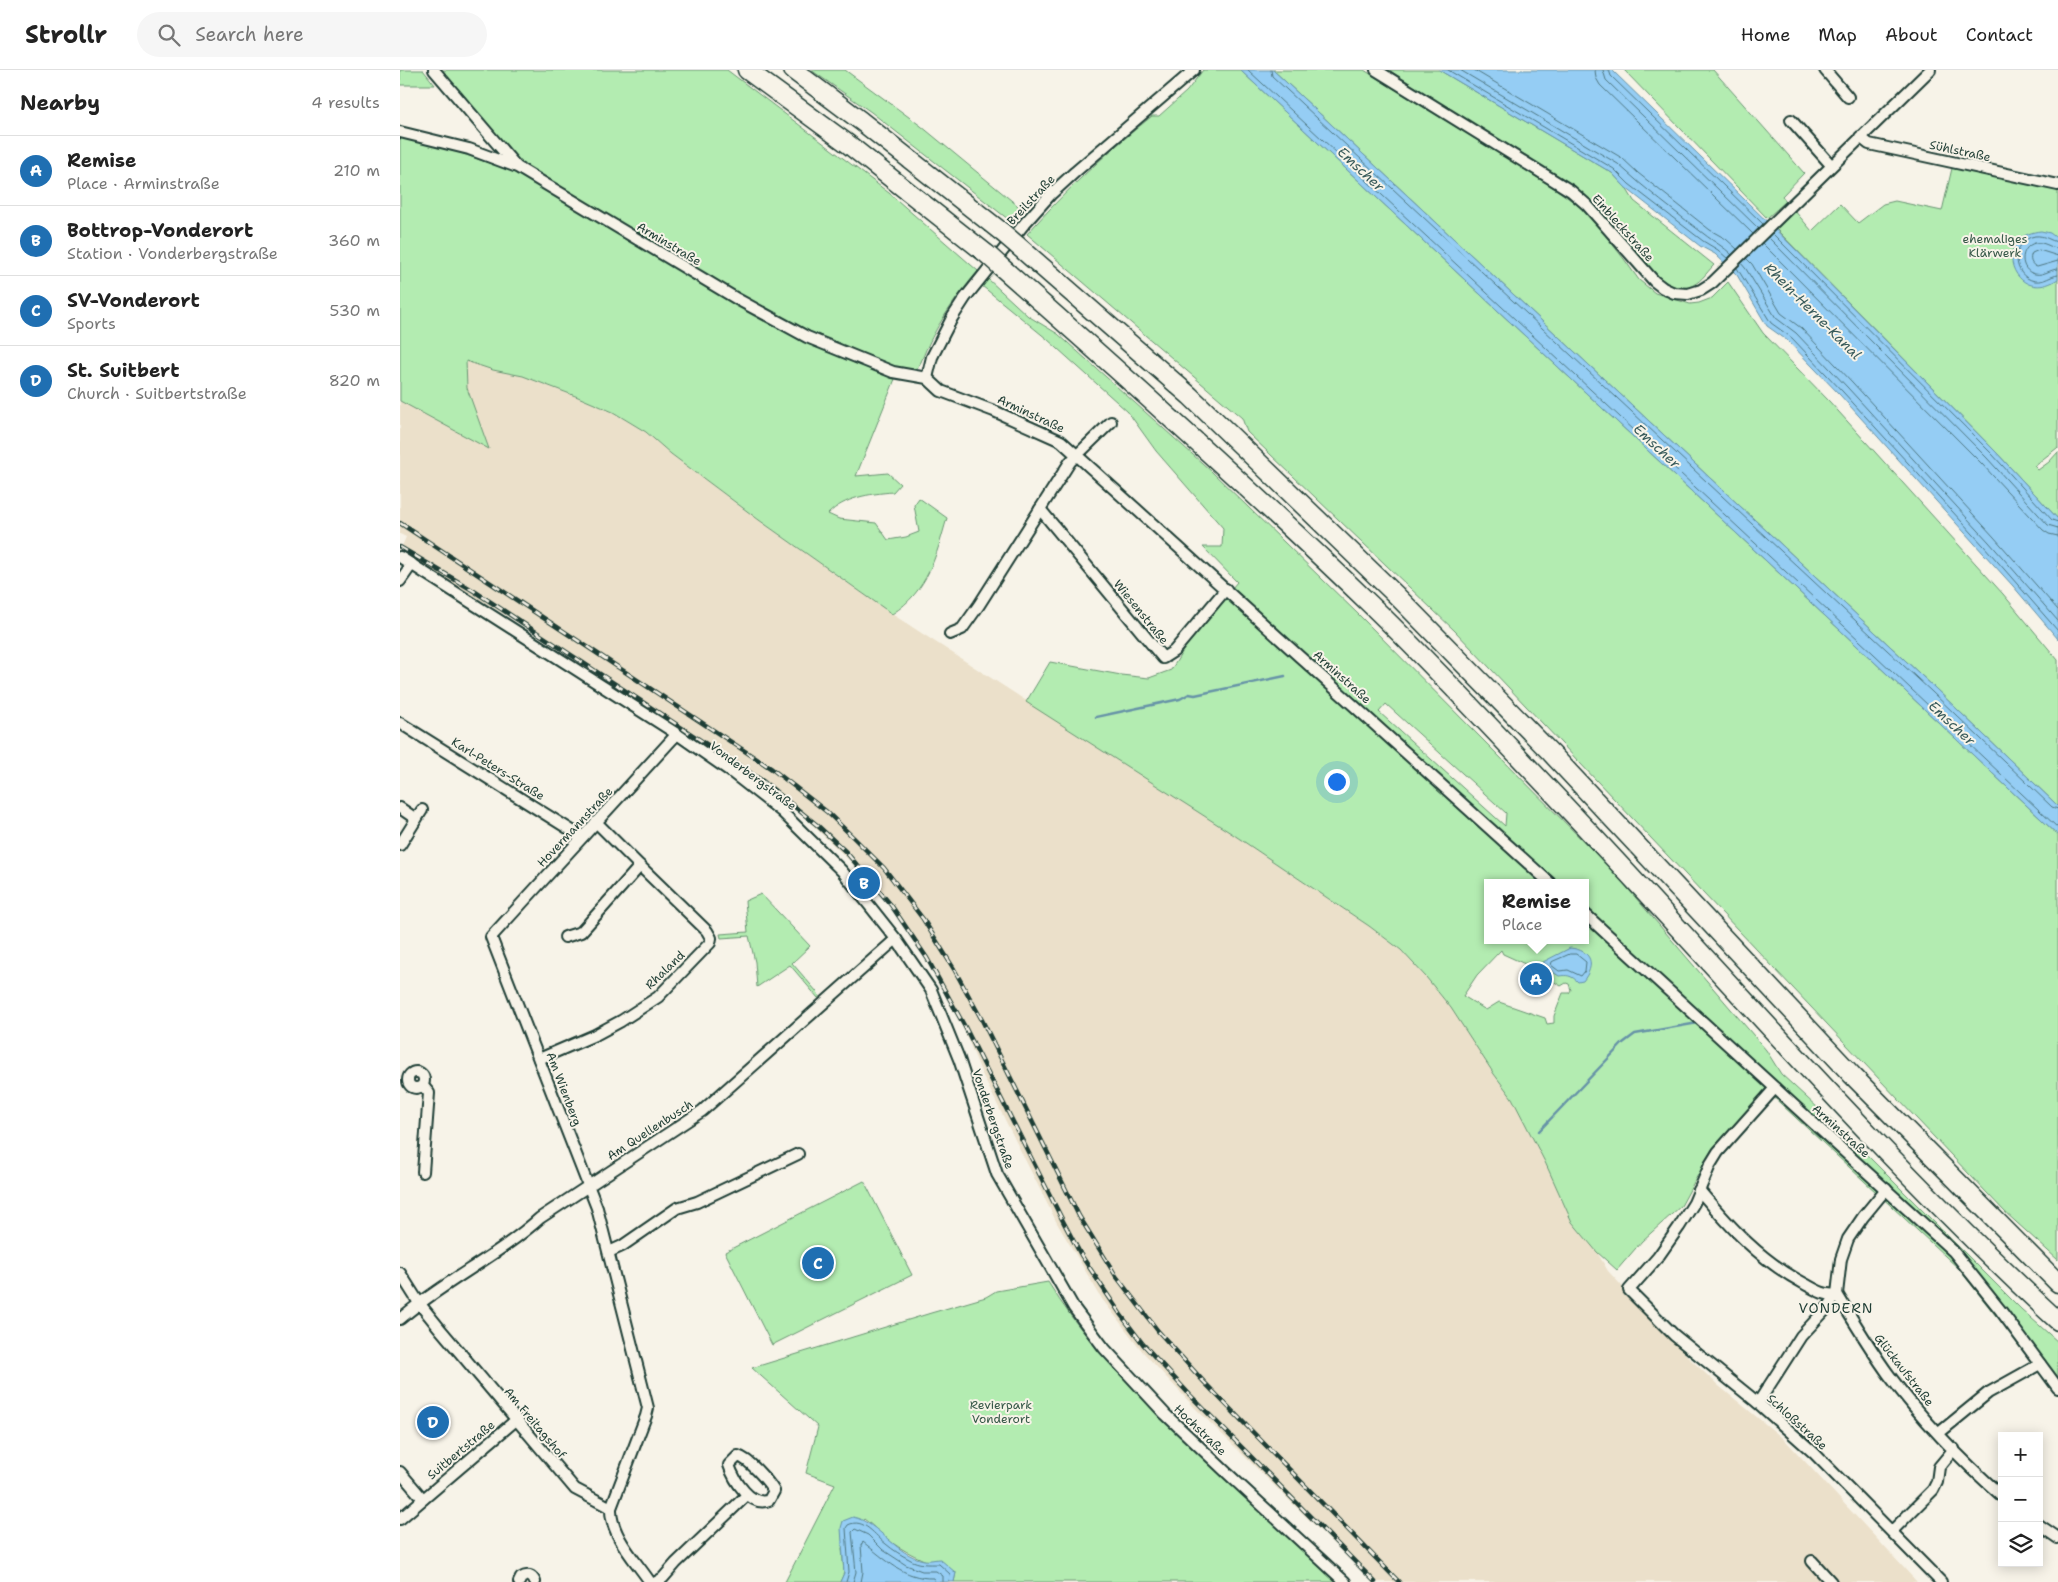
<!DOCTYPE html>
<html lang="en">
<head>
<meta charset="utf-8">
<style>
  :root { --surface:#fff; --page:#f6f6f6; --text:#222; --muted:#767676; --line:#e0e0e0; --accent:#1f6fb2 }
  body { margin:0; font-family:"Shantell Sans",sans-serif; background:var(--page); color:var(--text) }
  .controls { position:absolute; right:15px; bottom:15px; display:grid; overflow:hidden; border-radius:0px; box-shadow:0 2px 12px #0003 }
  .controls button { width:45px; height:45px; display:grid; place-items:center; padding:0; border:0; border-bottom:1px solid var(--line); background:var(--surface); color:var(--text); font:25px sans-serif }
  .you { position:absolute; left:936px; top:711px; width:18px; height:18px; margin:-12px; border:4px solid #fff; border-radius:50%; background:#1a73e8; box-shadow:0 0 0 8px #1a73e833 }
  .badge { display:grid; place-items:center; width:32px; height:32px; border-radius:50%; background:var(--accent); color:#fff; font-size:16px; font-weight:700 }
  .pin { position:absolute; translate:-50% -50%; border:2px solid #fff; box-shadow:0 1px 5px #0006 }
  .popup { position:absolute; left:1084px; top:809px; width:105px; height:65px; box-sizing:border-box; display:grid; place-content:center; border-radius:0px; background:var(--surface); filter:drop-shadow(0 1px 4px #0005); font-size:16px; white-space:nowrap; color:var(--muted) }
  .popup b { font-size:19px; color:var(--text) }
  .popup::after { content:''; position:absolute; left:50%; top:100%; margin-left:-10px; border:10px solid transparent; border-top-color:var(--surface) }
  .list { margin:0; padding:0; list-style:none }
  h2 { display:flex; justify-content:space-between; align-items:center; height:65px; margin:0; padding:0 20px; font-size:21px }
  h2 small { font-size:16px; font-weight:400; color:var(--muted) }
  .list li { display:grid; grid-template-columns:32px 1fr auto; gap:15px; align-items:center; box-sizing:border-box; height:70px; padding:0 20px; border-top:1px solid var(--line) }
  .list b { display:block; font-size:19px; white-space:nowrap }
  .list p { margin:0; font-size:16px; white-space:nowrap; color:var(--muted) }
  .list em { font-size:16px; font-style:normal; color:var(--muted) }
  .icon { flex:none; width:28px; height:28px; fill:none; stroke:currentColor; stroke-width:2; stroke-linecap:round; stroke-linejoin:round }
  .map { position:relative; flex:none; width:1658px; height:1512px; overflow:hidden }
  header { display:flex; align-items:center; gap:30px; box-sizing:border-box; height:70px; padding:0 25px; background:var(--surface); border-bottom:1px solid var(--line) }
  header strong { font-size:24px }
  nav { display:flex; gap:28px; margin-inline-start:auto; font-size:18px }
  .search { width:350px; height:45px; background:var(--page); display:flex; align-items:center; gap:12px; box-sizing:border-box; padding:0 18px; border-radius:28px; color:var(--muted); font-size:19px }
  main { display:flex }
  aside { flex:1; background:var(--surface) }
  .map>svg:first-child { display:block }
  .built { fill:#ebe0ca }
  .green { fill:#b3ecb1; stroke:#699472; fill-rule:evenodd }
  .water { fill:#95cdf4; stroke:#6693a7 }
  .lines { fill:none; stroke-linecap:round; stroke-linejoin:round }
  .shore { stroke:#4e7781; stroke-width:1 }
  .stream { stroke:#6693a7; stroke-width:2.5 }
  .minor-casing { stroke:#1f3d34; stroke-width:14 }
  .motorway-casing { stroke:#1f3d34; stroke-width:21 }
  .minor { stroke:#f7f3e8; stroke-width:10 }
  .motorway { stroke:#f7f3e8; stroke-width:18 }
  .rail-casing { stroke:#1f3d34; stroke-width:4.5 }
  .rail { stroke:#f7f3e8; stroke-width:2.5; stroke-dasharray:8; stroke-linecap:butt }
  .motorway-bridge-casing { stroke:#1f3d34; stroke-width:21; stroke-linecap:butt }
  .motorway-bridge { stroke:#f7f3e8; stroke-width:18 }
  .labels { text-anchor:middle; dominant-baseline:central; stroke-width:4; stroke-linejoin:round; paint-order:stroke }
  .street-label { font-size:12px; fill:#1f3d34; stroke:#f7f3e8 }
  .park-label { font-size:12px; fill:#355747; stroke:#f7f3e8 }
  .water-label { font-size:14px; font-style:italic; fill:#375a5a; stroke:#f7f3e8 }
  .neighbourhood-label { font-size:14px; letter-spacing:1px; fill:#1f3d34; stroke:#f7f3e8 }
</style>
</head>
<body>
<header>
<strong>Strollr</strong>
<div class="search"><svg class="icon" aria-label="search" viewBox="0 0 24 24"><circle cx="10" cy="10" r="6"/><path d="M15 15l6 6"/></svg>Search here</div>
<nav><a>Home</a><a>Map</a><a>About</a><a>Contact</a></nav>
</header>
<main>
<aside>
<h2>Nearby<small>4 results</small></h2>
<ul class="list">
<li><span class="badge">A</span><div><b>Remise</b><p>Place · Arminstraße</p></div><em>210 m</em></li>
<li><span class="badge">B</span><div><b>Bottrop-Vonderort</b><p>Station · Vonderbergstraße</p></div><em>360 m</em></li>
<li><span class="badge">C</span><div><b>SV-Vonderort</b><p>Sports</p></div><em>530 m</em></li>
<li><span class="badge">D</span><div><b>St. Suitbert</b><p>Church · Suitbertstraße</p></div><em>820 m</em></li>
</ul>
</aside>
<div class="map">
<svg width="1658" height="1512" viewBox="0 0 1658 1512">
  <rect width="100%" height="100%" fill="#f7f3e8"/>
  <filter id="ink" filterUnits="userSpaceOnUse"><feTurbulence type="fractalNoise" baseFrequency=".02" numOctaves="2"/><feDisplacementMap in="SourceGraphic" scale="10" xChannelSelector="R" yChannelSelector="G"/><feConvolveMatrix kernelMatrix="1 2 1 2 8 2 1 2 1" color-interpolation-filters="sRGB"/></filter>
  <g filter="url(#ink)">
    <path class="built" d="M66,290l27,10 30,6 55,21 35,15 33,20 25,22 88,66 133,94 342,221 135,91 32,24 25,27 25,31 43,66 18,24 33,64 27,60 25,30 11,19 82,88 29,27 67,55 131,141h-544l-179,-175 -51,-55 -41,-53 -45,-76 -75,-149 -18,-44 -51,-95 -40,-52 -72,-69 -34,-26 -196,-133 -171,-104 6,-14 -6,-3v-166l67,20z"/>
    <g class="green">
      <path d="M0,0h23l12,15h-35z"/>
      <path d="M39,0h288l162,123 89,78c-22,26 -45,58 -57,91l-4,6 -6,2 -10,-1 -52,-19 -60,-27 -63,-35 -207,-125 -14,-19z"/>
      <path d="M411,0h34l76,56 102,84 -10,13 -142,-111z"/>
      <path d="M803,0h37l630,588 188,177v425l-53,-48 -550,-581 -208,-199 -5,-14 -215,-184c39,-44 80,-82 125,-118h7l28,-25z"/>
      <path d="M873,0h91l192,119 31,23 37,47 15,21 16,13 35,11 9,-1 13,-5 16,-16 35,51 66,68 174,193 55,66v146l-122,-117z"/>
      <path d="M989,0h50l173,103 14,15 8,13 80,64c-8,8 -14,19 -26,22 -26,7 -57,-42 -71,-59 -8,-9 -16,-18 -23,-26z"/>
      <path d="M1224,0h89l91,103 -22,23 4,5 -19,17z"/>
      <path d="M0,66l55,15 65,23 145,88 100,58 42,21 88,38 -39,97 32,-3 12,11 -7,8c-24,2 -48,5 -65,22l11,5 37,4 12,17 18,-3 13,-5 -5,-27 5,-7 28,20c-11,38 -19,73 -55,96l-133,-94 -88,-66 -25,-22 -33,-20 -35,-15 -55,-21 -30,-6 -27,-9 1,27 22,61 -89,-48z"/>
      <path d="M1553,94l105,23v262l-1,-1 -23,18 4,4 11,-8 9,-10v67l-63,-68 -220,-223 19,-18 18,21 28,-27 18,19 25,-19 12,-3 47,10z"/>
      <path d="M588,209l40,37 30,18 153,137 148,144 253,255 154,180 15,24 63,58 177,177 37,33v37l-62,-63 -37,-47 -14,-13 -178,-165 -55,58 -31,57 -39,35 -25,29 -20,-18 -25,-30 -27,-60 -33,-64 -18,-24 -43,-66 -25,-31 -25,-27 -32,-24 -135,-91 -208,-133 24,-40 71,13 28,3 22,-8 20,-32 46,-56 -34,-35h19l1,-19 -67,-77 -28,-39 -81,-73 -65,-53zM986,634l120,109 -1,13 -126,-114zM1087,813h98v57h-98zM1101,880l2,4 22,10 36,22 5,-3 3,1 2,6 -2,3h-6l-9,23v7l-7,1 -2,-6 -46,-16 -13,8 -23,-14 14,-21z"/>
      <path d="M361,824l49,52 -18,17 25,29 3,5 -2,1 -28,-33 -33,22 -2,-25 -6,-26 -28,2 -1,-4 28,-2 -3,-31z"/>
      <path d="M464,1111l48,94 -140,70 -47,-93z"/>
      <path d="M648,1212c30,49 65,86 105,126 60,61 124,117 187,174h-386l2,-10c-23,-8 -45,-16 -65,-30 -10,-7 -17,-16 -27,-23l-22,29 2,25 -4,9h-55l50,-98 -29,-11 12,-46 -66,-59 179,-55 55,-16 10,-6z"/>
    </g>
    <g class="water">
      <path d="M840,0h33l663,619 122,117v29l-188,-177z"/>
      <path d="M1039,0h173l179,175 204,206 63,68v120l-45,-53 -173,-191 -52,-54 -21,-15 -30,-51 -22,-21 -15,-8 -74,-58 -14,-15z"/>
      <path d="M1641,161l9,2 8,6v40c-43,29 -70,-43 -17,-48z"/>
      <path d="M1170,878c22,2 26,17 13,33l-5,1c-7,-7 -11,-7 -19,-6l-11,-7 -5,-7z"/>
      <path d="M453,1447c27,6 42,38 71,43 5,1 11,-1 16,-1l16,14 -2,9h-114l4,-9 -3,-45 2,-7z"/>
    </g>
    <g class="lines">
      <g class="shore">
        <path d="M848,0l626,584 184,174"/>
        <path d="M871,0l1,6 660,616 120,115 6,2"/>
        <path d="M1048,0l166,99 15,15 74,57 15,9 10,9"/>
        <path d="M1060,0l158,94c27,25 57,48 86,70 10,8 19,12 28,21"/>
        <path d="M1074,0l148,88 16,15 72,57 16,9 11,10"/>
        <path d="M1195,0l1,8 4,7 153,149"/>
        <path d="M1203,0l3,10 153,149"/>
        <path d="M1209,0l2,6 152,148"/>
        <path d="M1372,163l220,221 60,66 6,2"/>
        <path d="M1368,167l219,221 61,67 10,3"/>
        <path d="M1658,172c-8,-1 -13,-7 -23,-6 -24,4 -24,41 0,45 10,1 15,-5 23,-6"/>
        <path d="M1362,173l220,221 61,66 6,4 9,2"/>
        <path d="M1658,178c-8,0 -14,-7 -23,-5 -16,4 -16,28 0,31 9,2 15,-5 23,-5"/>
        <path d="M1658,186l-19,-6 -7,3c-3,6 -1,12 5,14l21,-6"/>
        <path d="M1346,188l6,6 29,49 20,15 52,55 141,154 64,73"/>
        <path d="M1341,193l5,6 30,49 20,15 52,55 141,154 69,79"/>
        <path d="M1337,198l34,55 21,15 51,54 141,154 74,85"/>
        <path d="M1170,884h6l10,8 -1,9 -4,5 -13,-6 -9,1 -8,-6 1,-3z"/>
        <path d="M446,1512l3,-10 -3,-44 2,-3c16,-8 27,11 38,19 7,6 15,11 23,15 10,6 18,5 30,5l11,10 -1,8"/>
        <path d="M453,1512l3,-10 -4,-40 3,-3 13,6 15,15 23,15 16,6h14l7,5v6"/>
        <path d="M461,1512l2,-10 -2,-27 2,-3c22,17 41,37 70,36l2,4"/>
      </g>
      <g class="stream">
        <path d="M696,647l84,-18 9,-5 6,1 90,-19"/>
        <path d="M1139,1061l84,-88 12,-9 63,-11"/>
      </g>
      <defs>
        <g id="minor">
          <path d="M34,0l82,96"/>
          <path d="M976,0l195,121 16,14 67,76 9,7 11,5 14,1 13,-4 11,-7 218,-213"/>
          <path d="M1425,0l23,27"/>
          <path d="M1391,50l40,45"/>
          <path d="M0,62l69,17 48,18 220,132 70,38 86,35 34,6 14,13 53,20 67,30 489,442"/>
          <path d="M1460,67l9,7 189,41"/>
          <path d="M527,308l5,-21 20,-39 13,-20 60,-75 26,-29 24,-22 119,-102"/>
          <path d="M640,439l123,149 11,-7 52,-62"/>
          <path d="M0,487l277,177 53,37 51,40 61,60 54,68 35,51 28,69 38,115 77,134 30,40 61,66 61,58 119,110"/>
          <path d="M0,511l12,-17"/>
          <path d="M550,564l12,-5 17,-24 91,-143 41,-40"/>
          <path d="M0,653l182,114"/>
          <path d="M0,738l16,11"/>
          <path d="M0,775l22,-35"/>
          <path d="M1185,844l368,337 48,60 57,77"/>
          <path d="M165,867l16,-5 59,-66 -44,-44"/>
          <path d="M139,989l56,-24 26,-14 37,-24 52,-54 1,-5 -4,-7 -67,-65"/>
          <circle cx="16" cy="1010" r="8"/>
          <path d="M23,1016l6,7 -6,79"/>
          <path d="M1375,1018l-57,64 -8,13 -16,38 -15,24 -21,30 -29,33 45,45 84,68 56,50 127,129"/>
          <path d="M1299,1120c32,38 62,71 106,94 11,6 19,12 32,10"/>
          <path d="M209,1182l13,-6 55,-38 20,-6 101,-48"/>
          <path d="M0,1203l19,30 21,26 135,160 36,19c-1,27 25,53 39,74"/>
          <path d="M1437,1224c17,28 33,55 52,81 32,43 72,85 113,121"/>
          <path d="M0,1249c44,-38 98,-63 140,-101l162,-107 194,-172"/>
          <path d="M1358,1333l43,-67 28,-30 8,-12 4,-35 7,-20 15,-22 23,-28"/>
          <path d="M1539,1363l49,-40 52,-29"/>
          <path d="M338,1386c11,3 30,25 36,35l-5,9c-18,8 -35,-20 -40,-35z"/>
          <path d="M0,1402l23,27"/>
          <path d="M211,1438l35,-92 2,-8 -51,-200 -106,-271 186,-203"/>
          <path d="M0,1449l116,-99"/>
          <path d="M1639,1455l19,13"/>
          <path d="M1492,1461l41,-41 4,-8 2,-15 15,-18"/>
          <path d="M1412,1491l19,21"/>
          <path d="M119,1512l2,-4c6,-4 11,-3 14,4"/>
          <path d="M256,1512l7,-4 13,-15 71,-68"/>
        </g>
        <g id="motorway">
          <path d="M347,0l101,74 140,111"/>
          <path d="M393,0l68,51 142,112"/>
          <path d="M617,175l173,151 206,199 155,158 301,322 206,208"/>
          <path d="M599,195c126,111 251,223 372,340 56,54 109,111 162,167 175,184 339,377 525,549"/>
        </g>
      </defs>
      <use href="#minor" class="minor-casing"/>
      <use href="#motorway" class="motorway-casing"/>
      <use href="#minor" class="minor"/>
      <use href="#motorway" class="motorway"/>
      <defs>
        <g id="rail">
          <path d="M0,453l372,246 55,43 28,27 29,29 39,51 31,50 28,51 97,196 37,60 42,55 46,51 195,200"/>
          <path d="M0,477l74,44 290,191 53,43 29,27 45,53 36,53 38,69 99,196 17,32 40,60 22,29 47,51 185,187"/>
        </g>
      </defs>
      <use href="#rail" class="rail-casing"/>
      <use href="#rail" class="rail"/>
      <defs>
        <g id="motorway-bridge">
          <path d="M603,163l14,12"/>
          <path d="M588,185l11,10"/>
        </g>
      </defs>
      <use href="#motorway-bridge" class="motorway-bridge-casing"/>
      <use href="#motorway-bridge" class="motorway-bridge"/>
    </g>
  </g>
  <g class="labels">
    <g class="street-label">
      <text transform="translate(1560 81) rotate(12)">Sühlstraße</text>
      <text transform="translate(631 130) rotate(-47)">Breilstraße</text>
      <text transform="translate(1223 158) rotate(48)">Einbleckstraße</text>
      <text transform="translate(269 174) rotate(31)">Arminstraße</text>
      <text transform="translate(631 344) rotate(25)">Arminstraße</text>
      <text transform="translate(741 542) rotate(51)">Wiesenstraße</text>
      <text transform="translate(942 607) rotate(42)">Arminstraße</text>
      <text transform="translate(98 699) rotate(32)">Karl-Peters-Straße</text>
      <text transform="translate(353 706) rotate(37)">Vonderbergstraße</text>
      <text transform="translate(175 757) rotate(-47)">Hovermannstraße</text>
      <text transform="translate(265 900) rotate(-44)">Rhaland</text>
      <text transform="translate(164 1019) rotate(69)">Am Wienberg</text>
      <text transform="translate(593 1049) rotate(71)">Vonderbergstraße</text>
      <text transform="translate(250 1060) rotate(-33)">Am Quellenbusch</text>
      <text transform="translate(1441 1061) rotate(42)">Arminstraße</text>
      <text transform="translate(1504 1300) rotate(52)">Glückaufstraße</text>
      <text transform="translate(1397 1352) rotate(42)">Schloßstraße</text>
      <text transform="translate(135 1353) rotate(50)">Am Freitagshof</text>
      <text transform="translate(800 1360) rotate(44)">Hochstraße</text>
      <text transform="translate(61 1380) rotate(-40)">Suitbertstraße</text>
    </g>
    <g class="park-label">
      <text x="1595" y="169">ehemaliges<tspan x="1595" dy="14">Klärwerk</tspan></text>
      <text x="601" y="1335">Revierpark<tspan x="601" dy="14">Vonderort</tspan></text>
    </g>
    <g class="water-label">
      <text transform="translate(961 99) rotate(43)">Emscher</text>
      <text transform="translate(1413 241) rotate(45)">Rhein-Herne-Kanal</text>
      <text transform="translate(1257 376) rotate(43)">Emscher</text>
      <text transform="translate(1552 653) rotate(43)">Emscher</text>
    </g>
    <g class="neighbourhood-label">
      <text x="1436" y="1238">VONDERN</text>
    </g>
  </g>
</svg>
<div class="controls">
<button>+</button>
<button>−</button>
<button><svg class="icon" aria-label="layers" viewBox="0 0 24 24"><path d="M12 4l9 5-9 5-9-5zM3 14l9 5 9-5"/></svg></button>
</div>
<div class="you"></div>
<div class="pin badge" style="left:1136px;top:909px">A</div>
<div class="popup"><b>Remise</b>Place</div>
<div class="pin badge" style="left:464px;top:813px">B</div>
<div class="pin badge" style="left:418px;top:1193px">C</div>
<div class="pin badge" style="left:33px;top:1352px">D</div>
</div>
</main>
</body>
</html>
